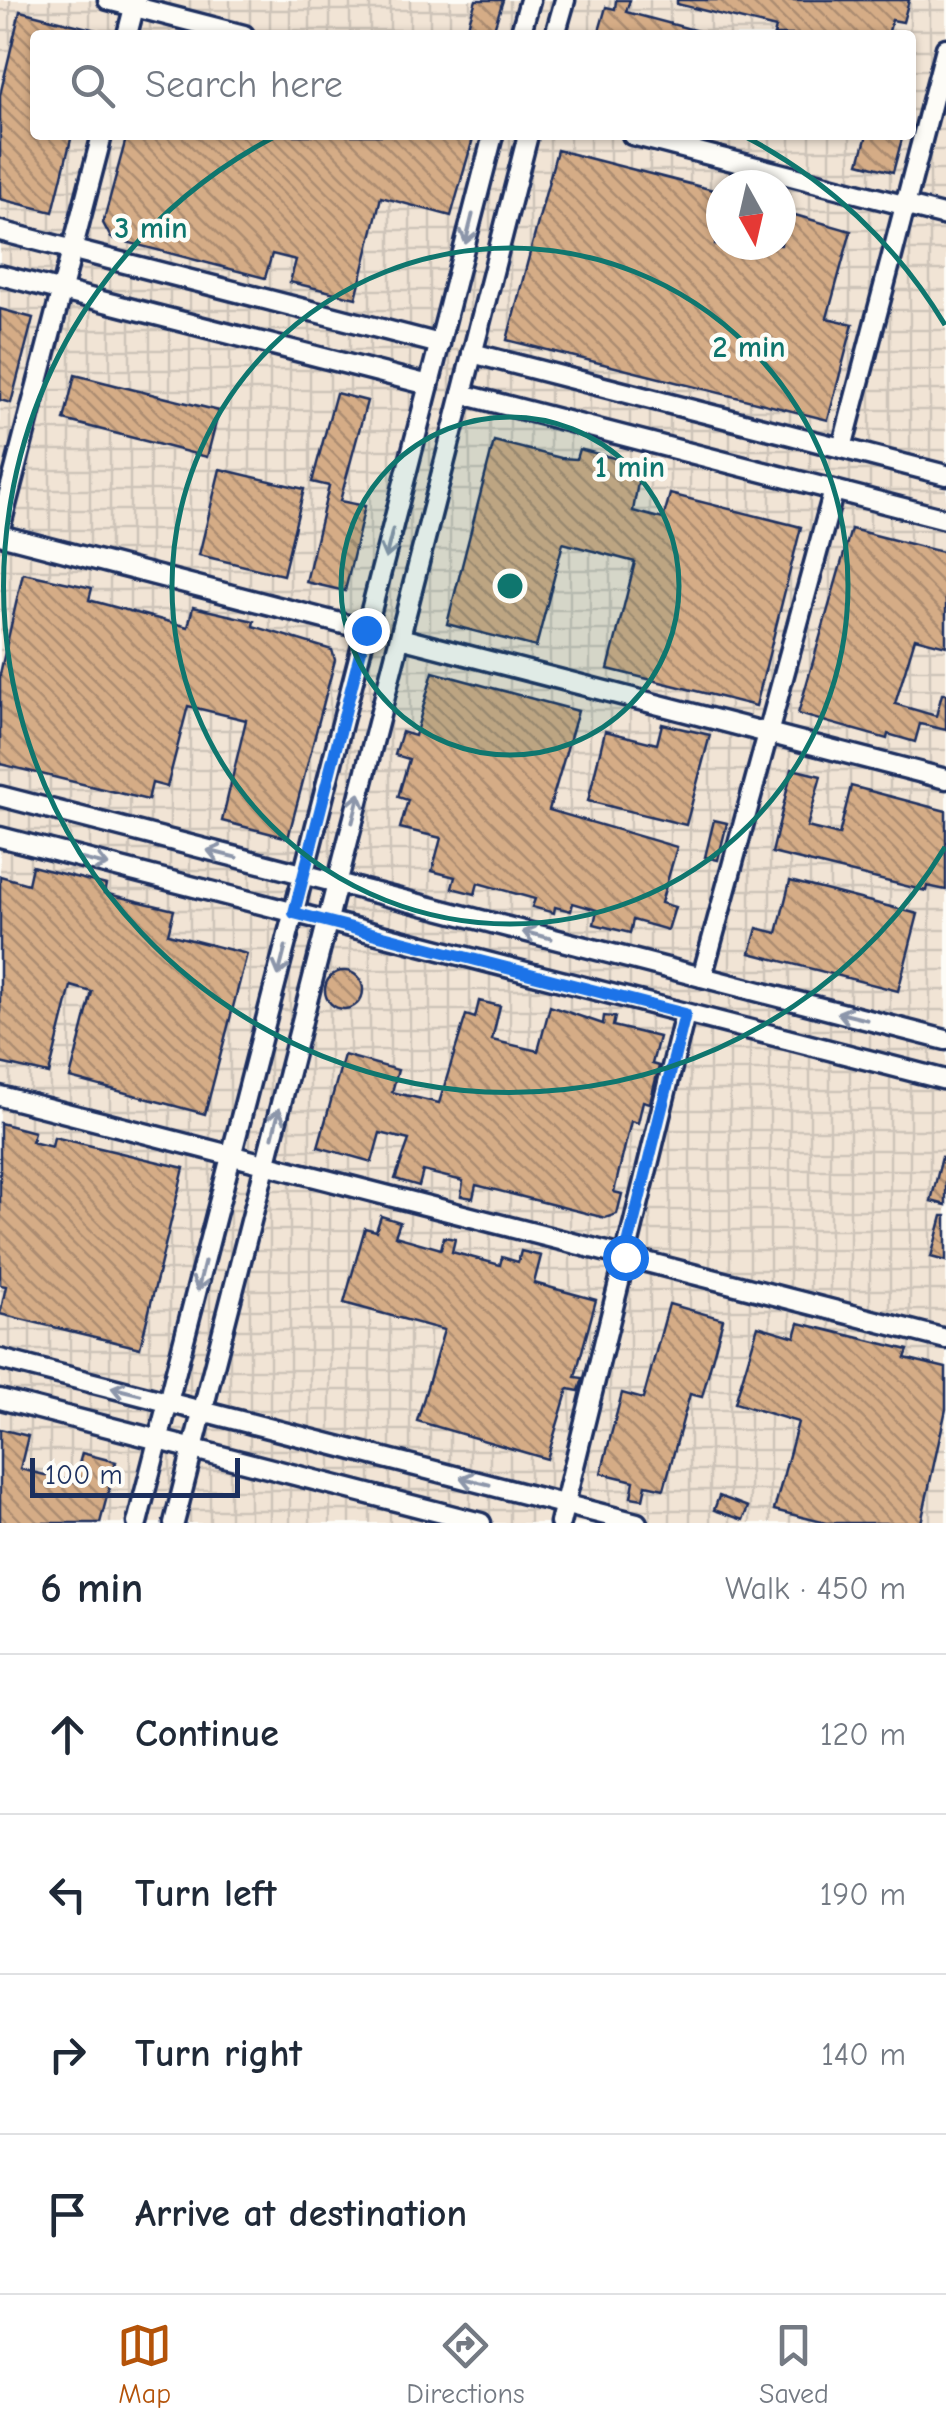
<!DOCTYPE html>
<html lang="en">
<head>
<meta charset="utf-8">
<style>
  :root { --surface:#fff; --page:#f6f6f7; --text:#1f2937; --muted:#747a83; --line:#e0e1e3; --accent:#b45309 }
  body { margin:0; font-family:"Comic Neue",sans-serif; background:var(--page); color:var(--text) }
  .compass { position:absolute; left:706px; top:170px; width:90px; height:90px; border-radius:50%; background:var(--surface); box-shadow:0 2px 8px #0004; rotate:172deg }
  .scale { position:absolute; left:30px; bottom:25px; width:210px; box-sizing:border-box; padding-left:10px; border:5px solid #1b2f5e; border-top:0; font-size:28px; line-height:35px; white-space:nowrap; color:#1b2f5e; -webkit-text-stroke:8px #fdfcf7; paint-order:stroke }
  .stop { position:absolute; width:30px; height:30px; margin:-22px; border:8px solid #1a73e8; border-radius:50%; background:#fff }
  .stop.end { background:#1a73e8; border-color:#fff; box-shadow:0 2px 10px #0008 }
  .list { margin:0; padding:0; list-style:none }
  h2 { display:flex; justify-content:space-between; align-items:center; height:130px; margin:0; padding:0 40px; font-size:42px }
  h2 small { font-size:32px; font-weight:400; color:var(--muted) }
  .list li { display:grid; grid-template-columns:65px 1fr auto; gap:30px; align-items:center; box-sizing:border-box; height:160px; padding:0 40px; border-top:2px solid var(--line) }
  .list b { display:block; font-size:38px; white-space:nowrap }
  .list em { font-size:32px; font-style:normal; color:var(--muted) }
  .icon { flex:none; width:55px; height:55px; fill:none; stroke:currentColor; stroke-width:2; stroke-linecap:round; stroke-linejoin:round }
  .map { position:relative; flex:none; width:946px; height:1523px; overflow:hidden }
  .search { position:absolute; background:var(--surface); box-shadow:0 2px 8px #0004; left:30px; right:30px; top:30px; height:110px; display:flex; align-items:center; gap:25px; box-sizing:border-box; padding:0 35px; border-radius:10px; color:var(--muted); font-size:38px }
  .sheet { height:770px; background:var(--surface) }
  nav { display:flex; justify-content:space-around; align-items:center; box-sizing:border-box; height:140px; border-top:2px solid var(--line); background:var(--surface); font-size:28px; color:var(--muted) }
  nav a { display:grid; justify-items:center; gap:5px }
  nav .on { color:var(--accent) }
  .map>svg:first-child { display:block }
  .industrial { fill:url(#industrial-grid); fill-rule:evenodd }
  .building { fill:url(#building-back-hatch); stroke:#1b2f5e; stroke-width:2.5 }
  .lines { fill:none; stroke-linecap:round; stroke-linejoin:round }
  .minor-casing { stroke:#1b2f5e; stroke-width:25 }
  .minor { stroke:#fdfcf7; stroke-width:18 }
  .oneway { stroke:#8c96aa }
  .route { stroke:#1a73e8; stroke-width:12 }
  .ring { fill:none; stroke:#0f766e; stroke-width:5 }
  .centre { fill:#0f766e; stroke:#fdfcf7; stroke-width:5 }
  .ring-label { font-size:30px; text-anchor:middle; font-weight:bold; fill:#0f766e; stroke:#fdfcf7; stroke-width:9; stroke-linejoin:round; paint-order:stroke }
</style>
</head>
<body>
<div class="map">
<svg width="946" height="1523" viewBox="0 0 946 1523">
  <defs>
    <pattern id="industrial-grid" width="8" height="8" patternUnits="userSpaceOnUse" patternTransform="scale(2.5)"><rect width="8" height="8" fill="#f1e4d5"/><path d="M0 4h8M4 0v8" fill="none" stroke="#cec4b9"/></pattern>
    <pattern id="building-back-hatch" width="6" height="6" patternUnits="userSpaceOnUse" patternTransform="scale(2.5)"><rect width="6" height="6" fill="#d5ac86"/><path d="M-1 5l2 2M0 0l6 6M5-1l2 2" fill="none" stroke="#ac8c71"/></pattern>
  </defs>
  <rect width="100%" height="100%" fill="#fdfcf7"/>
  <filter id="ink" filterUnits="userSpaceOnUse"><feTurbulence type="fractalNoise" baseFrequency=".01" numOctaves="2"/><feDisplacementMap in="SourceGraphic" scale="20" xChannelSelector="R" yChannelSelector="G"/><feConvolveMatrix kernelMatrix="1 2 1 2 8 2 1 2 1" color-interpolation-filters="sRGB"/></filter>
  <g filter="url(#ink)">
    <path class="industrial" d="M0,0h946v1523h-946zM35,35h876v100h-876zM721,185h60v60h-60z"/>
    <g class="building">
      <path d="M476,0h27l-11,35h-27z"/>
      <path d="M616,0h14l-4,12 72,19v4h-100l8,-28 9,2z"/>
      <path d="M677,0h232l-6,22 -11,-2 -4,15h-114l2,-7 -99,-24z"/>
      <path d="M20,11l80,20v4h-65v100h37l-19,77 -53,-13v-104z"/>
      <path d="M127,135h347l-23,81 -70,-19 -25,101 -66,-16 6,-22 -24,-6 -7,24 -154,-40 -8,-15z"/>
      <path d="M867,135h36l-10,37 -34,-9z"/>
      <path d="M557,150l164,42 -6,53h66v-34l70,20 -24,87 26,6 -25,96 -321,-80z"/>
      <path d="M0,309l33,9 -22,85 -11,-3z"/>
      <path d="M75,375l144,36 -12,46 -143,-37z"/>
      <path d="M336,393l31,8 -27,100 25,5 -20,85 -39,-9 23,-96 -17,-4z"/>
      <path d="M494,441l67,17 15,1 3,-10 62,16 -8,46 30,8 7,-25 131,33 -45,179 -148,-37 27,-107 -72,-19 -27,104 -89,-23z"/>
      <path d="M220,469l84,20 -21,86 -84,-20z"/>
      <path d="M851,529l95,24v93l-31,-8 -20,66 41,12 6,-22h4v36l-26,-6 -5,18 -27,-8 -1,5 -89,-25z"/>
      <path d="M23,573l69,15 -3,12 99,27 5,-20 61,14 -1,5 79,24 3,10 -47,178 -66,-17 24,-101 -58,-14 -21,81 -15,-4 -4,17 -148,-36v-90z"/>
      <path d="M433,672l145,39 -29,99 128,37 -16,56 14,4 -7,23 -35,-10 -3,13 -36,-9 3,-14 -24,-7 -2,8 -16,-4 -1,6 -22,-6 3,-8 -57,-16 -3,11 -23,-6 3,-11 -23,-6 9,-33 -41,-10 8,-28 -10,-3 11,-38 -14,-4 7,-23 13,4z"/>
      <path d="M662,724l48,11 -24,90 -98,-24 17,-70 52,13z"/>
      <path d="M792,769l29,7 -14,51 32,8 12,-49 95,25v79l-19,-4 -1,5 -154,-38z"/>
      <path d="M714,820l13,3 -9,37 -13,-3z"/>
      <path d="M32,866l74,19 -2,8 70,17 -6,24 79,20 -42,160 -135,-36 22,-86 -21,-6 -22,88 -49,-11v-187l28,8z"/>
      <path d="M790,881l128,33 -20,77 -148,-38 7,-25 20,5z"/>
      <circle cx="344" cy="990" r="19"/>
      <path d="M479,1001l21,5 -8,34 46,11 12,-45 53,18 1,-8 11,1 -2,9 46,11 -7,27 7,2 -9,37 -7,-2 -5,22 -7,-2 -17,71 8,2 -5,20 -12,4 -129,-33 -3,13 -12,-2 2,-15 -40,-10 -4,15 -24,-7 14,-39 -29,-7 -8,29 -54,-15 26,-92 54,15 -6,22 47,11 27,-88 9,3z"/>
      <path d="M0,1123l34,9 -2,10 20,5 2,-10 130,31 -44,180 -140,-34 6,-28 -6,-1z"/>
      <path d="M942,1157l4,1v47l-15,-4z"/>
      <path d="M381,1216l19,6 -5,14 46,13 3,-12 11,2 -3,13 48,13 2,-8 16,5 3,-11 20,5 -7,27 62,17 -21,77 8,1 -4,13 -11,-2 -21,70 -130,-38 27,-91 -100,-27 21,-75 11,3z"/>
      <path d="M942,1216h4v45l-15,-4z"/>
      <path d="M669,1304l54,15 -21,78 -12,-3 -26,95 -18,-4 -3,14 -12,-2 3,-16 -33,-8 21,-80 21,6z"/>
      <path d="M799,1323l109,27 -3,8 41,10v41l-25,114h-95l-52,-13 24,-88 -63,-19 23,-77 37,11z"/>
      <path d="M0,1429l28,7 -8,33 54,13 8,-29 34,9 -16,61h-100z"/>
      <path d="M719,1496l29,11 -5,13 -29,-10z"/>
    </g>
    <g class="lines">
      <defs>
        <g id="minor">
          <path d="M108,0l136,35"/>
          <path d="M127,35l9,-35"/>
          <path d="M520,35l10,-35"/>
          <path d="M555,35l10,-35"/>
          <path d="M632,135l314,81"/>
          <path d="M0,231l440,113"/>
          <path d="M0,275l429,110"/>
          <path d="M472,353l474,122"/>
          <path d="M462,394l484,125"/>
          <path d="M842,448l104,-400"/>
          <path d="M0,528l102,-393"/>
          <path d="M0,535l367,95"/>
          <path d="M400,638l546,141"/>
          <path d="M0,796l946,244"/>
          <path d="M0,837l946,243"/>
          <path d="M702,977l132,-487"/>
          <path d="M0,1096l946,243"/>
          <path d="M0,1359l637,164"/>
          <path d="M0,1399l481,124"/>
          <path d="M137,1523l356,-1388"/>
          <path d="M174,1523l354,-1388"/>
          <path d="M560,1523l125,-509"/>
        </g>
      </defs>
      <use href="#minor" class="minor-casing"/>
      <use href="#minor" class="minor"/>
    </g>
    <defs><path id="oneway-shaft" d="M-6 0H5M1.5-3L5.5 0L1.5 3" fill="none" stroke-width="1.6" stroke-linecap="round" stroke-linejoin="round" transform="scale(2.5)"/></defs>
    <g class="oneway">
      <use href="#oneway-shaft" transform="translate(469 229) rotate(104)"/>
      <use href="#oneway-shaft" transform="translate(389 544) rotate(104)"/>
      <use href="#oneway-shaft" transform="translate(356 808) rotate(-76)"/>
      <use href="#oneway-shaft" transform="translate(222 854) rotate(-166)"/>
      <use href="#oneway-shaft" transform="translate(94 862) rotate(14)"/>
      <use href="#oneway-shaft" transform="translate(537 935) rotate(-166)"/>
      <use href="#oneway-shaft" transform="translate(282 961) rotate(104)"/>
      <use href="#oneway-shaft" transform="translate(852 1016) rotate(-166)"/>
      <use href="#oneway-shaft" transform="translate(276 1123) rotate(-76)"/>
      <use href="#oneway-shaft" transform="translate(201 1276) rotate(104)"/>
      <use href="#oneway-shaft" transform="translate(126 1391) rotate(-166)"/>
      <use href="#oneway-shaft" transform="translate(475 1481) rotate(-166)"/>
    </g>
  </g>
  <g class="lines" filter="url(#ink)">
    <path class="route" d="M366,630l-72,283 391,101 -60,243"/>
  </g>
  <circle cx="510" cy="586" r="169" fill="#0f766e" fill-opacity=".12"/>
  <g class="ring">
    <circle cx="510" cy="586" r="169"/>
    <circle cx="510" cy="586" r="338"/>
    <path d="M945 847A507 507 0 1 1 276 136M744 136A507 507 0 0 1 945 325"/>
  </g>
  <circle cx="510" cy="586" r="15" class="centre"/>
  <g class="ring-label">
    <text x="151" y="238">3 min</text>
    <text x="749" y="357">2 min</text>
    <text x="630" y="477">1 min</text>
  </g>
</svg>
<svg class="compass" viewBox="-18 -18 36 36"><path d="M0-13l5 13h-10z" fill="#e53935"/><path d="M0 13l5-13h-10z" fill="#747a83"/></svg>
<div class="scale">100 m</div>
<div class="stop" style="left:625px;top:1257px"></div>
<div class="stop end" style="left:366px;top:630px"></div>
<div class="search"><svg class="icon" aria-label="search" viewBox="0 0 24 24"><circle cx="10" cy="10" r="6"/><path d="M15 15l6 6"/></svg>Search here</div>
</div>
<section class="sheet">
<h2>6 min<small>Walk · 450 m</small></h2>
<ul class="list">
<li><svg class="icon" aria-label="ahead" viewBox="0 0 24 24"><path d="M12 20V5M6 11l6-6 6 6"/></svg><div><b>Continue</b></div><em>120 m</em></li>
<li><svg class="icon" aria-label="left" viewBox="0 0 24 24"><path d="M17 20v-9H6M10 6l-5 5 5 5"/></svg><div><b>Turn left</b></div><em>190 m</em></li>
<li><svg class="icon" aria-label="right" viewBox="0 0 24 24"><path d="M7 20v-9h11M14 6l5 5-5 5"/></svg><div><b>Turn right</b></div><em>140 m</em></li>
<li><svg class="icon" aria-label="arrive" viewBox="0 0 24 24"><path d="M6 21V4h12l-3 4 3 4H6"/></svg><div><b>Arrive at destination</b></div></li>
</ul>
</section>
<nav>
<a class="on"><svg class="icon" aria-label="map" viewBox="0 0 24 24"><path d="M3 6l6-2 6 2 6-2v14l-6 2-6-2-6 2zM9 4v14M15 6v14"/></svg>Map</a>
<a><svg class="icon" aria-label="directions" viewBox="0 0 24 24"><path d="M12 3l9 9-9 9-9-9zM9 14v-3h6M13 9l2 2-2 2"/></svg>Directions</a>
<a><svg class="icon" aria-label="saved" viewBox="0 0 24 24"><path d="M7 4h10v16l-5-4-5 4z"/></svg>Saved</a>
</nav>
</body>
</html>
